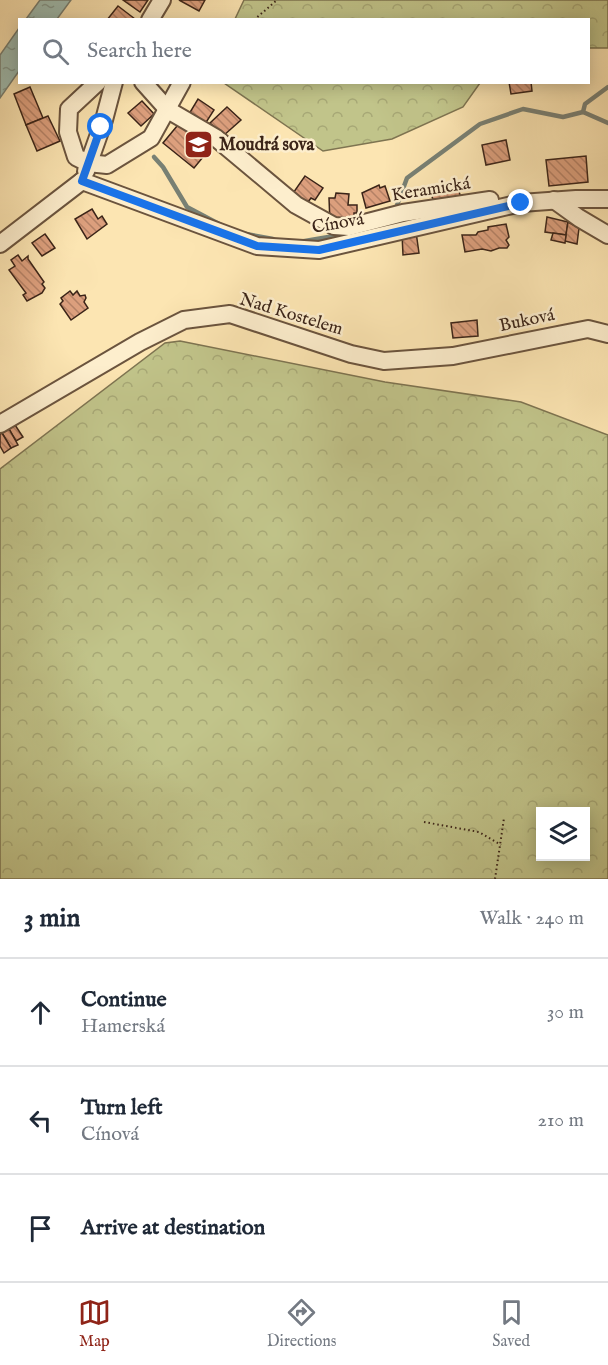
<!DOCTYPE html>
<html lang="en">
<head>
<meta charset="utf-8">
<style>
  :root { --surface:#fff; --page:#f2f2f3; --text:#1f2937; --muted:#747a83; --line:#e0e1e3; --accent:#8f2418 }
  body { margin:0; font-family:"IM FELL English",serif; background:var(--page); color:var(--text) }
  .controls { position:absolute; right:18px; bottom:18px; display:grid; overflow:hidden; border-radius:0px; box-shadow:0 3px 15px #0003 }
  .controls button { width:54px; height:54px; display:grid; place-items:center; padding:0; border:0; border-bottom:2px solid var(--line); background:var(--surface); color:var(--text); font:30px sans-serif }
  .stop { position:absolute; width:18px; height:18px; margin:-14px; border:4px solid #1a73e8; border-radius:50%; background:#fff }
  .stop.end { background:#1a73e8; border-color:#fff; box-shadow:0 2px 6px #0008 }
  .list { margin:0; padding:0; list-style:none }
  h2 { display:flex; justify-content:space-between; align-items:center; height:78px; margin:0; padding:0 24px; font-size:26px }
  h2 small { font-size:20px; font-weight:400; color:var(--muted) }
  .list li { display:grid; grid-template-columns:39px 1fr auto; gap:18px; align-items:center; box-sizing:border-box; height:108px; padding:0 24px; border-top:2px solid var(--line) }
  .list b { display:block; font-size:22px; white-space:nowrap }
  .list p { margin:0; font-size:20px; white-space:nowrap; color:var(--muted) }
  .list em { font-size:20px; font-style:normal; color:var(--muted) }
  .icon { flex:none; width:33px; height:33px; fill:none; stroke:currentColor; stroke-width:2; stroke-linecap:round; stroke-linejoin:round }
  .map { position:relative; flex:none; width:608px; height:879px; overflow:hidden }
  .search { position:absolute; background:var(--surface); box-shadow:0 3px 15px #0003; left:18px; right:18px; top:18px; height:66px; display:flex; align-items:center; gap:15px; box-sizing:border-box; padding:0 21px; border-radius:0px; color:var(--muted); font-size:22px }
  .sheet { height:402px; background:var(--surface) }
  nav { display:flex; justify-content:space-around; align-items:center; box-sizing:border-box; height:84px; border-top:2px solid var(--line); background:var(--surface); font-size:16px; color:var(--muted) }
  nav a { display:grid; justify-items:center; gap:3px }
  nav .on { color:var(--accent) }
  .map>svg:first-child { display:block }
  .forest { fill:url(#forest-crowns); stroke:#7e7451; stroke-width:1.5; fill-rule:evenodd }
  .water { fill:url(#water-ripples); stroke:#788074; stroke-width:1.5 }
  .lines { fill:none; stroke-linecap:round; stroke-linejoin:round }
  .stream { stroke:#788074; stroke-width:4.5 }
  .building { fill:url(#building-back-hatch); stroke:#3b2418; stroke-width:1.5 }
  .minor-casing { stroke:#6b543e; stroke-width:20 }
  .path { stroke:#3b2418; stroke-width:2; stroke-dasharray:1.5 3; stroke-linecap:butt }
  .minor { stroke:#fdeecd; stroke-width:16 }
  .route { stroke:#1a73e8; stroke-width:8 }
  .labels { text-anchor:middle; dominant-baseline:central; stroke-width:5; stroke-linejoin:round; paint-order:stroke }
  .poi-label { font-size:18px; font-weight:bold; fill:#3b2418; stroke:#fdeecd; text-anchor:start }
  .street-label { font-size:18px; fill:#3b2418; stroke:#fdeecd }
</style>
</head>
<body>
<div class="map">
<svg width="608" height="879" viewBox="0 0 608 879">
  <defs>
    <pattern id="forest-crowns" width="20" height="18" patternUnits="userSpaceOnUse" patternTransform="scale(1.5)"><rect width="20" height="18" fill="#c1c48a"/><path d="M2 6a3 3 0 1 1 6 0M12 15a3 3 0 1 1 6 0" fill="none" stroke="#a7a876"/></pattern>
    <pattern id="water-ripples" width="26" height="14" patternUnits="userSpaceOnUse" patternTransform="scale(1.5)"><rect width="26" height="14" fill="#a0beb2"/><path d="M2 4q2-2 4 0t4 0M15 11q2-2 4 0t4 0" fill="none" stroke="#849a90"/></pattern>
    <pattern id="building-back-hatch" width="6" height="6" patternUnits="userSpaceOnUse" patternTransform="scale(1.5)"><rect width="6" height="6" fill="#dc9f7d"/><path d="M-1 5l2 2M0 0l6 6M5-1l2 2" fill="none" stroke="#b48165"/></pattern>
  </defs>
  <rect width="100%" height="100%" fill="#fce5b2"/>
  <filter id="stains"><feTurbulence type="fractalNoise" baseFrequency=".00333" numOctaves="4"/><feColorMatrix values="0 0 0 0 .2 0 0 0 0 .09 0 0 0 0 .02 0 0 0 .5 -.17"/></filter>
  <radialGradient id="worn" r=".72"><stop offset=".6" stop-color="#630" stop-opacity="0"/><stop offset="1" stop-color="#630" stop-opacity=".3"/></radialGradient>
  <g class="forest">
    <path d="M244,0h364v48h-19l-1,-28 -353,-1z"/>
    <path d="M224,83h256l-17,24 -71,32 -69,12z"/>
    <path d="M180,341l205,41 136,20 87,33v444h-608v-410l165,-126zM540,812h46v44h-46z"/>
  </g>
  <g class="water">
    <path d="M40,0h31l-14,19h-31z"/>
    <path d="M19,28v43l-19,27v-43z"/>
  </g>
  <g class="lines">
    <g class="stream">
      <path d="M583,112l2,-8 23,-17"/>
      <path d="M154,157l9,10 24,40 34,18"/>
      <path d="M396,208l11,-30 73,-54 43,-15 40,8 20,-5 25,11"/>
      <path d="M246,234l27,5"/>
      <path d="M299,242l47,-8"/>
    </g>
  </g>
  <g class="building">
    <path d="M123,0h25l-8,12z"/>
    <path d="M179,0h26l-6,11z"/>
    <path d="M118,6l17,13 -28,1z"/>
    <path d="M509,82h22l1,9 -21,3z"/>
    <path d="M30,87l13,31 -17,7 -12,-31z"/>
    <path d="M198,99l16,11 -9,14 -16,-10z"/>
    <path d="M142,101l12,13 -13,12 -13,-13z"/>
    <path d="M227,107l14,13 -18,16 -13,-13z"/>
    <path d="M48,116l12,25 -23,10 -11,-26z"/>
    <path d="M182,120l30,26 -18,22 -31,-25z"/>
    <path d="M506,140l4,20 -24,5 -4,-20z"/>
    <path d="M586,156l2,26 -39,4 -3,-26z"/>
    <path d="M305,176l18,12 -8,12 -4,-2 -6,8 -14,-10z"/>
    <path d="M457,183l4,16 -26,7 -5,-16z"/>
    <path d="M379,185l1,3 5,-2 5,15 -24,7 -4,-15z"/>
    <path d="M336,193l13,1 -1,11h9v8h-3v9l-24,1 -1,-25h6z"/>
    <path d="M92,209l6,10 4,-3 5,8 -20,15 -12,-20z"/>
    <path d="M547,217l21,5 -2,13 -21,-3z"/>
    <path d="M568,222l11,6 -2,16 -12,-3z"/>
    <path d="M506,224l3,13 -3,3 3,5 -2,3h-8l-8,3 -9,-2 -17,3 -3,-17h14l2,-3 10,-2v-3z"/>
    <path d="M416,232l3,21 -16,2 -1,-21z"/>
    <path d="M553,233l13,2 -1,8 -14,-3z"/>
    <path d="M45,234l10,14 -13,8 -10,-13z"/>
    <path d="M18,255l4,6 6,-5v3l16,23 -2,2 3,4 -3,5 -15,8 -4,-6 3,-2 -17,-23 6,-4 -4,-6z"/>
    <path d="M70,291l3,4 4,-4 3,5 5,-1 1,3 -2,4 4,6 -17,12 -11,-16 3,-3 -2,-3z"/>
    <path d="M477,320l1,16 -25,2 -2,-15z"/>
    <path d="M15,425l8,12 -7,4 -7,-12z"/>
    <path d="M9,429l9,16 -7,3 -9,-15z"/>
    <path d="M2,433l9,15 -7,5 -4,-7v-12z"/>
  </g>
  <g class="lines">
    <defs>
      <g id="minor">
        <path d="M150,20l12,-20"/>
        <path d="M98,82l-29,27 -1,23 8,25 12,6 19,2 44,-27 31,-56"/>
        <path d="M143,82l25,28 48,28 80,67 38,21 15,1 54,-14 87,-13"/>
        <path d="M86,171l18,-51 10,-38"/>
        <path d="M82,181l175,65 62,4 202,-47 55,-4h32"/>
        <path d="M554,200l25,18 29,17"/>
        <path d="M0,244l82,-63"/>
        <path d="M0,424l140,-82 44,-22 46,-6 121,40 33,7 69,-5 135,-27 20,5"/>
      </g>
    </defs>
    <use href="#minor" class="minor-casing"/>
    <g class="path">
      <path d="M254,20l23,-20"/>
      <path d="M424,822l55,10 22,13"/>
      <path d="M495,879l9,-61"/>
    </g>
    <use href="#minor" class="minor"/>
  </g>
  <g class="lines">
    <path class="route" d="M101,127l-19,54 175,65 62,4 202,-47"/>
  </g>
  <defs>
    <symbol id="school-square" viewBox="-11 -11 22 22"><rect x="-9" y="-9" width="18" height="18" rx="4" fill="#8f2418" stroke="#fdeecd"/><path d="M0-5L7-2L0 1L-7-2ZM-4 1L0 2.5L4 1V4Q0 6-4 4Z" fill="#fff"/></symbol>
  </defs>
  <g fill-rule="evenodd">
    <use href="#school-square" x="182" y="128" width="33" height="33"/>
  </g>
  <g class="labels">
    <g class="poi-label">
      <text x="219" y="145">Moudrá sova</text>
    </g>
    <g class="street-label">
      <text transform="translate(431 190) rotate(-9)">Keramická</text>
      <text transform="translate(338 224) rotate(-10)">Cínová</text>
      <text transform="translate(291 315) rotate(17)">Nad Kostelem</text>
      <text transform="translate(527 321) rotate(-12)">Buková</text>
    </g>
  </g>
  <rect width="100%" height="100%" filter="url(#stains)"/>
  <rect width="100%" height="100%" fill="url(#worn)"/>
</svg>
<div class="controls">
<button><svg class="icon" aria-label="layers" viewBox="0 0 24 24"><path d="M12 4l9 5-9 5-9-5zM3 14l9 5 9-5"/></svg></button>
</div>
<div class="stop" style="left:101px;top:127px"></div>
<div class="stop end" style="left:521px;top:203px"></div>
<div class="search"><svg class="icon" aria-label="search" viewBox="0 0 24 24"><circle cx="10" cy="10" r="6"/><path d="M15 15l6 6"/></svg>Search here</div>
</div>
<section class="sheet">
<h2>3 min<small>Walk · 240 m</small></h2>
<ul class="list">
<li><svg class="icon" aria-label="ahead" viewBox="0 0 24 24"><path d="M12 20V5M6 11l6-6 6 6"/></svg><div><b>Continue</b><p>Hamerská</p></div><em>30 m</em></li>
<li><svg class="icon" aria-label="left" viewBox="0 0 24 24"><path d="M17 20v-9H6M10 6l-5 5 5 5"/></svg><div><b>Turn left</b><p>Cínová</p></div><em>210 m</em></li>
<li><svg class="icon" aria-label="arrive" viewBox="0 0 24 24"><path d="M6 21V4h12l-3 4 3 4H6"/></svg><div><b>Arrive at destination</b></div></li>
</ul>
</section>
<nav>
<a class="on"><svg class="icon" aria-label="map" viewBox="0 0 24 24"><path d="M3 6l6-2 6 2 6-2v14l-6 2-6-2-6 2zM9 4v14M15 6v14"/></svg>Map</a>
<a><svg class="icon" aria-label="directions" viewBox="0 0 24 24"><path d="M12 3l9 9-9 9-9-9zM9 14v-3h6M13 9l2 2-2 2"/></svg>Directions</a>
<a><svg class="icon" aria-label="saved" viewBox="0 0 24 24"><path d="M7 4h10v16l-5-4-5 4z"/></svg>Saved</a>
</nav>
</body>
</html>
